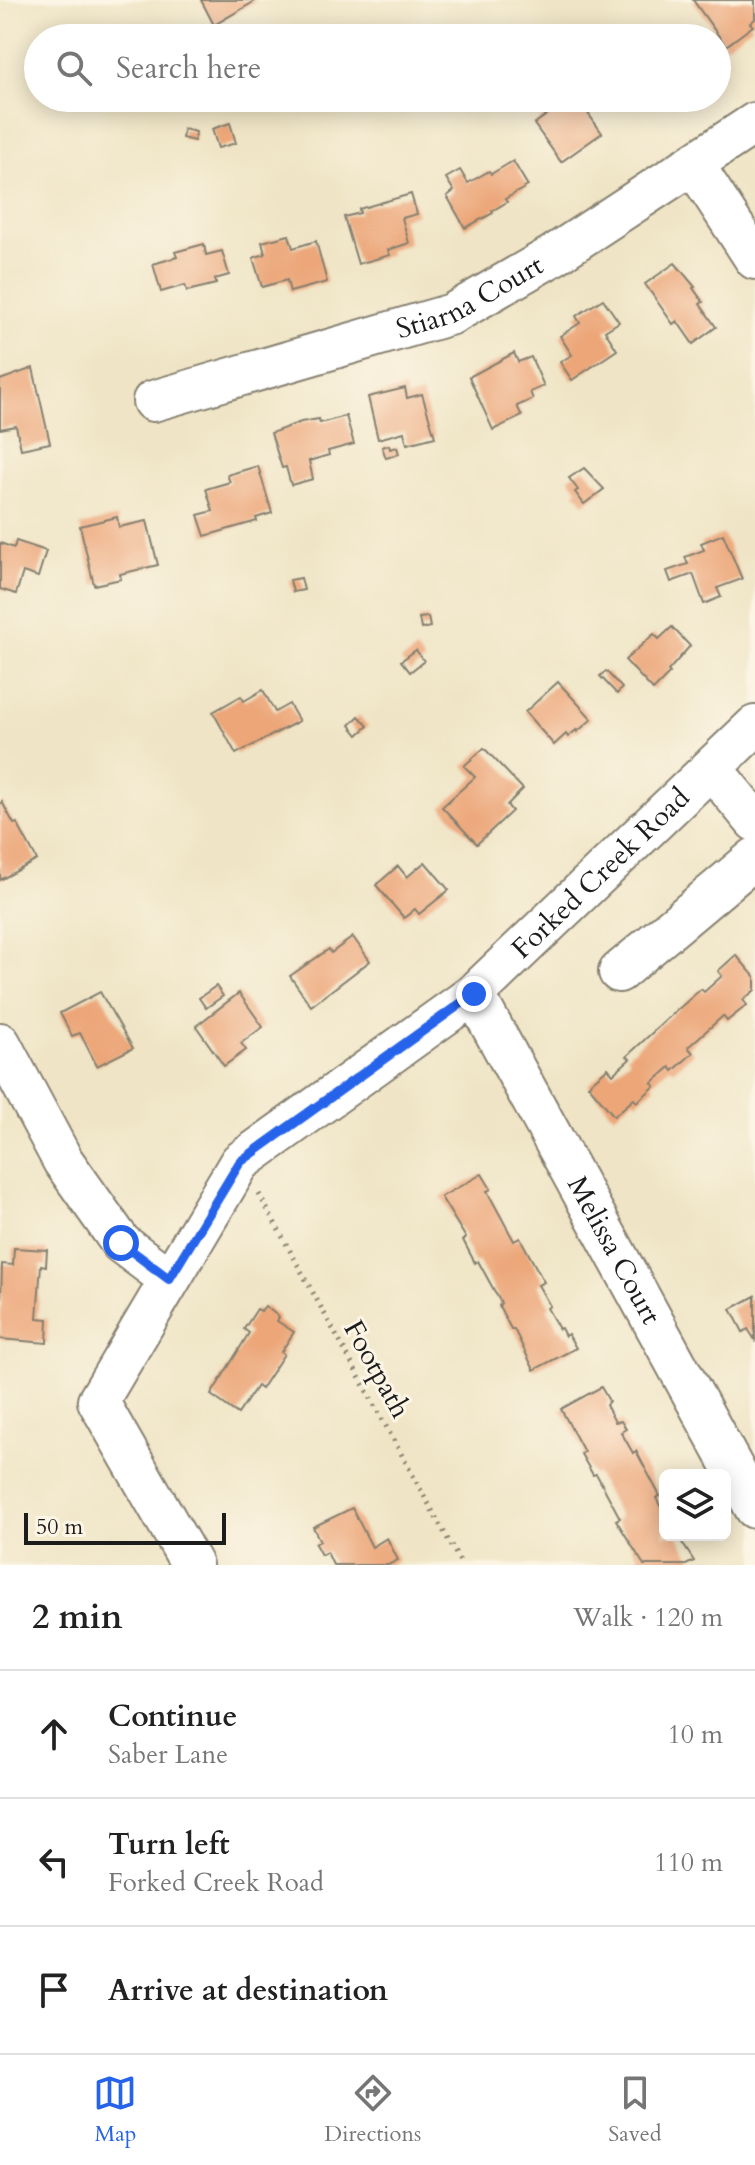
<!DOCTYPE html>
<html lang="en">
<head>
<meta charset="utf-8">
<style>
  :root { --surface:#fff; --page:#f6f6f6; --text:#222; --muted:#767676; --line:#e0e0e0; --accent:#2563eb }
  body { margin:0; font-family:Cardo,serif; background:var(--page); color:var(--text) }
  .controls { position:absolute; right:24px; bottom:24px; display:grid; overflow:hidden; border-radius:12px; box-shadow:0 4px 20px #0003 }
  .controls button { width:72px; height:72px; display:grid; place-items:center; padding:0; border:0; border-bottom:2px solid var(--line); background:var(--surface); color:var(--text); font:40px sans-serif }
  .scale { position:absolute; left:24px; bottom:20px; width:202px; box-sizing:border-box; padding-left:8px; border:4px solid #1c1c1c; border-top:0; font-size:22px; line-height:28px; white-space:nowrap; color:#1c1c1c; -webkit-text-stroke:6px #fcf5e5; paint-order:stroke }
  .stop { position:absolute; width:24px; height:24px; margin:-18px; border:6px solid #2563eb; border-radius:50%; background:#fff }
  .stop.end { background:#2563eb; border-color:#fff; box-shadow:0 2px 8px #0008 }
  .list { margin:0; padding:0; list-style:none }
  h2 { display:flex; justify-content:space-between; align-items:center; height:104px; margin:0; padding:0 32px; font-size:34px }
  h2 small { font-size:26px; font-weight:400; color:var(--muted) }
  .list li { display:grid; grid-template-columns:52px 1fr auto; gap:24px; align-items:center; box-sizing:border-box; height:128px; padding:0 32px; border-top:2px solid var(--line) }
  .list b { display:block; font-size:30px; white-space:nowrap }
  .list p { margin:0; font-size:26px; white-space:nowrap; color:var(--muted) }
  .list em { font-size:26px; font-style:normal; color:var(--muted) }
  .icon { flex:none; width:44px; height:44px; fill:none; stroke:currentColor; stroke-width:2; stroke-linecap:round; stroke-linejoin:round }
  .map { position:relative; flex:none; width:755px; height:1565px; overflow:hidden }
  .search { position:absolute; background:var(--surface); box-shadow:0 4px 20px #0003; left:24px; right:24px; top:24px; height:88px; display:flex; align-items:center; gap:20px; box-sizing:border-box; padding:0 28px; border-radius:44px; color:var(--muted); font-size:30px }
  .sheet { height:488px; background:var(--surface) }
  nav { display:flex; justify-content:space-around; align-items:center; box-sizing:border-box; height:112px; border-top:2px solid var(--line); background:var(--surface); font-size:22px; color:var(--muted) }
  nav a { display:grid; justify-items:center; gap:4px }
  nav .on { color:var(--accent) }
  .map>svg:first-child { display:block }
  .building { fill:#eca678 }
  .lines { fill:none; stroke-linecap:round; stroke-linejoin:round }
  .minor-casing { stroke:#868070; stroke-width:44 }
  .path { stroke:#868070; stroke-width:5; stroke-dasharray:2 6; stroke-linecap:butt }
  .minor { stroke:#fff; stroke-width:40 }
  .route { stroke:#2563eb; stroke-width:10 }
  .labels { text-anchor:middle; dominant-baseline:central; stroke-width:6; stroke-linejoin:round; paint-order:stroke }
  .street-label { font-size:28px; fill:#1c1c1c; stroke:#fcf5e5 }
</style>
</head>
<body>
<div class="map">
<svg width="755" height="1565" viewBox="0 0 755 1565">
  <rect width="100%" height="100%" fill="#fcf5e5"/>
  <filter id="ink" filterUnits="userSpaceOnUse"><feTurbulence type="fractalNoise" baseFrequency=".0125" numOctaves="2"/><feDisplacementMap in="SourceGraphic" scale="16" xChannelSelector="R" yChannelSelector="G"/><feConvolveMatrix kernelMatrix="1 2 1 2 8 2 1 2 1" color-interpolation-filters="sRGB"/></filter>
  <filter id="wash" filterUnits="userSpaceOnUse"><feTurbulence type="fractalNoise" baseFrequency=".006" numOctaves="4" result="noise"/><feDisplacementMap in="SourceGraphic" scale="32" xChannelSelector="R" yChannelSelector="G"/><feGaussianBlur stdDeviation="1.8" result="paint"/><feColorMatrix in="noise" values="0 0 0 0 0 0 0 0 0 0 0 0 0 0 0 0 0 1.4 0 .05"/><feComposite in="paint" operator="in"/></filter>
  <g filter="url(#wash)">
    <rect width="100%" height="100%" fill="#efe4c5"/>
    <g id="blocks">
      <g class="building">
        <path d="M201,0h56l-43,25z"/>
        <path d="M693,0h62v19l-5,4 3,3 -27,20z"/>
        <path d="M570,98h7l25,35 -41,29 -27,-38z"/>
        <path d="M624,98h24l-17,9z"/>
        <path d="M230,123l6,20 -18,5 -6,-19z"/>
        <path d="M184,129l12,3 -2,9 -12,-3z"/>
        <path d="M513,161l15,25 -23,13 2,3 -15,9 1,2 -28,15 -18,-32 7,-5 -8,-13 14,-8 8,13 21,-12 2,3z"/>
        <path d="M411,194l6,20 -15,4 7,25 -21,7 2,5 -32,9 -14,-47 16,-4 -1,-4z"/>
        <path d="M289,235l4,13 23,-7 11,41 -37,10 -3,-12 -25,7 -9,-29 12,-4 -3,-12z"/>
        <path d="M204,244l2,11 16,-4 7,24 -14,4 1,5 -29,7 -2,-6 -24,7 -8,-28 24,-7 -2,-5z"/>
        <path d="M675,263l20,24 -2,1 10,14 -3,2 16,23 -23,17 -16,-23 -4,3 -28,-40z"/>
        <path d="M603,299l16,23 -14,9 12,19 -45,30 -12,-18 12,-7 -12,-19 20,-13 -4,-7z"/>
        <path d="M514,353l4,9 13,-5 13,29 -14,6 3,7 -16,7 5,10 -29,14 -24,-53z"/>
        <path d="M33,368l17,75 -29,6 -5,-23 -16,3v-49z"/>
        <path d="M405,388l2,10 15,-4 13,43 -28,7 -3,-12 -26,7 -10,-42z"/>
        <path d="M346,416l8,28 -26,7 1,4 -20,6 4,18 -22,6 -5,-18 -4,1 -11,-35 30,-11 18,-3 1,4z"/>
        <path d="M389,445l1,4 7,-2 2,7 -13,4 -4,-11z"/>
        <path d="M258,466l14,47 -16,5 1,3 -52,15 -7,-21 15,-4 -7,-22 24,-7 -3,-7z"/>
        <path d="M584,468l20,21 -20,15 -9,-12 3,-2 -9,-12z"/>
        <path d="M117,517l2,10 28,-6 11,44 -38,9 1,5 -27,6 -14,-59z"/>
        <path d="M723,534l19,45 -25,9 4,9 -17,7 -11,-30 -22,8 -4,-11 21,-7 -3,-7 19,-7 -3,-7z"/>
        <path d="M16,541l30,10 -8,26 -15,-5 -7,22 -16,-5v-46l14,5z"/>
        <path d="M301,578l3,12 -11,2 -3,-12z"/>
        <path d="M428,617l2,10 -9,2 -2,-11z"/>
        <path d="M672,627l18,19 -22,25 2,2 -17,17 -28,-30 29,-26 5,5z"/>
        <path d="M416,650l8,11 -14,11 -9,-11z"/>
        <path d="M606,671l16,17 -5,6 -17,-18z"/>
        <path d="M558,682l34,37 -15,13 -1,-2 -8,7 -2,-3 -12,11 -29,-33z"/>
        <path d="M263,690l12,22 14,-8 10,17 -63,33 -23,-42 28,-16 3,5z"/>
        <path d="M359,716l9,10 -10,9 -8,-10z"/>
        <path d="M484,748l39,41 -16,16 5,6 -35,33 -35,-37 33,-30 -11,-11z"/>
        <path d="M2,802l12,22 3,-1 20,37 -37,20v-76z"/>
        <path d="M425,862l24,28 -30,24 -4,-5 -11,9 -28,-33 22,-19 9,11z"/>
        <path d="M353,937l17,24 -59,45 -21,-30 39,-27 2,4z"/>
        <path d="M736,955l19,22v13l-12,10 4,5 -20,16 -4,-5 -35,31 5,6 -20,18 -3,-4 -18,16 3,3 -18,16 -3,-3 -20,17 -26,-31 20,-17 5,6 17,-15 -3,-3 40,-37 34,-30 3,3 18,-16 -4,-5z"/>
        <path d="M216,986l7,10 -17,12 -7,-10z"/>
        <path d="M100,992l33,56 -36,18 -17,-33 -8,3 -12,-23z"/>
        <path d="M239,993l24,34 -22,16 5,7 -22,16 -28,-40z"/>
        <path d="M482,1174l9,15 -4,2 27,50 6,-3 24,44 -6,3 12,21 -3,2 12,21 2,-1 4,8 3,-2 8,14 -42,22 -20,-41h-3l-12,-23 2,-3 -23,-42 -3,2 -12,-23 3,-2 -25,-41z"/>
        <path d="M14,1248l33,2 -1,16 -5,-1 -4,53 11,1 -1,24 -47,-4 2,-75 11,1z"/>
        <path d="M755,1296v44l-7,-11 -5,3 -12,-23z"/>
        <path d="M265,1306l14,11 -2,4 17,11 -13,20 3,2 -23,35 -4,-3 -19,28 -27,-19 38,-62 -5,-4 13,-20 4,2z"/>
        <path d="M601,1387l8,14 -3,4 9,17 6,-1 5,8 -5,3 12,21 3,-2 24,45 -4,2 9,17v20h12l17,26 -8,4h-42l-28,-45 4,-2 -22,-41 -2,-3 -3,1 -12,-21 3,-2 -23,-43z"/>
        <path d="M352,1508l20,39 15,-9 11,22 -10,5h-55l-6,-13 -6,3 -6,-11 5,-3 -7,-14z"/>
      </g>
    </g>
  </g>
  <g filter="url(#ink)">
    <use href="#blocks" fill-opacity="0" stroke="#868070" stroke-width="2"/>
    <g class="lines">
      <defs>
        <g id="minor">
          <path d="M694,165l61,94"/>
          <path id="s1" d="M153,401l299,-87 102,-59 201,-132"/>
          <path d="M712,769l43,52"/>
          <path d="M619,972l136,-114"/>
          <path id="s2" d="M474,994l281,514"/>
          <path d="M0,1043l63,118 58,82 48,36"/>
          <path id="s3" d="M192,1565l-94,-164 142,-239 234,-168 281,-268"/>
        </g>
      </defs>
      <use href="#minor" class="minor-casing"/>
      <path class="path" d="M259,1194l203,371"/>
      <use href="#minor" class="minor"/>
    </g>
  </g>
  <g class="lines" filter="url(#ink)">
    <path class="route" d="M121,1243l48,36 71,-117 234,-168"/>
  </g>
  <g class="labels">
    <g class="street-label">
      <text stroke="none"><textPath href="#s1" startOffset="334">Stiarna Court</textPath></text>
      <text stroke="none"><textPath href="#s3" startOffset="930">Forked Creek Road</textPath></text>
      <text stroke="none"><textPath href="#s2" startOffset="292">Melissa Court</textPath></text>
      <text transform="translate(377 1369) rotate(61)">Footpath</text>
    </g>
  </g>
</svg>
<div class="controls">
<button><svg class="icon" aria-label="layers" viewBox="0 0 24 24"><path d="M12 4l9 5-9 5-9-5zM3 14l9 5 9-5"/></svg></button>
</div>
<div class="scale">50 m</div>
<div class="stop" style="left:121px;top:1243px"></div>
<div class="stop end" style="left:474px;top:994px"></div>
<div class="search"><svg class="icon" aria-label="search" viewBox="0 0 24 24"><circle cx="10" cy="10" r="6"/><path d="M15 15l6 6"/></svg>Search here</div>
</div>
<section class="sheet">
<h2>2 min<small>Walk · 120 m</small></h2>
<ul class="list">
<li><svg class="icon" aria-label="ahead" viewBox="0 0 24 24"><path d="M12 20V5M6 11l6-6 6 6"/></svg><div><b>Continue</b><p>Saber Lane</p></div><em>10 m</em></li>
<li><svg class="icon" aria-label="left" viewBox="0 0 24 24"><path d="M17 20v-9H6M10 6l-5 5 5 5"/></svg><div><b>Turn left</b><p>Forked Creek Road</p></div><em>110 m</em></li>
<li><svg class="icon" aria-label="arrive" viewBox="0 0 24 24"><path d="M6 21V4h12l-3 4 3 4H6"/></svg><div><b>Arrive at destination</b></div></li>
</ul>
</section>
<nav>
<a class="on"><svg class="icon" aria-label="map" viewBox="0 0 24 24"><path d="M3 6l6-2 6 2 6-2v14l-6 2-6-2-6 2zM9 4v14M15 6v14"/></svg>Map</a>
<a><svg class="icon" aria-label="directions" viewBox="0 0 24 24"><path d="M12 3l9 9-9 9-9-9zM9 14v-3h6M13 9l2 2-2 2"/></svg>Directions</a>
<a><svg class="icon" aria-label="saved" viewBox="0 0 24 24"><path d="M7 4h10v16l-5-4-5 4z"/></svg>Saved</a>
</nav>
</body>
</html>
